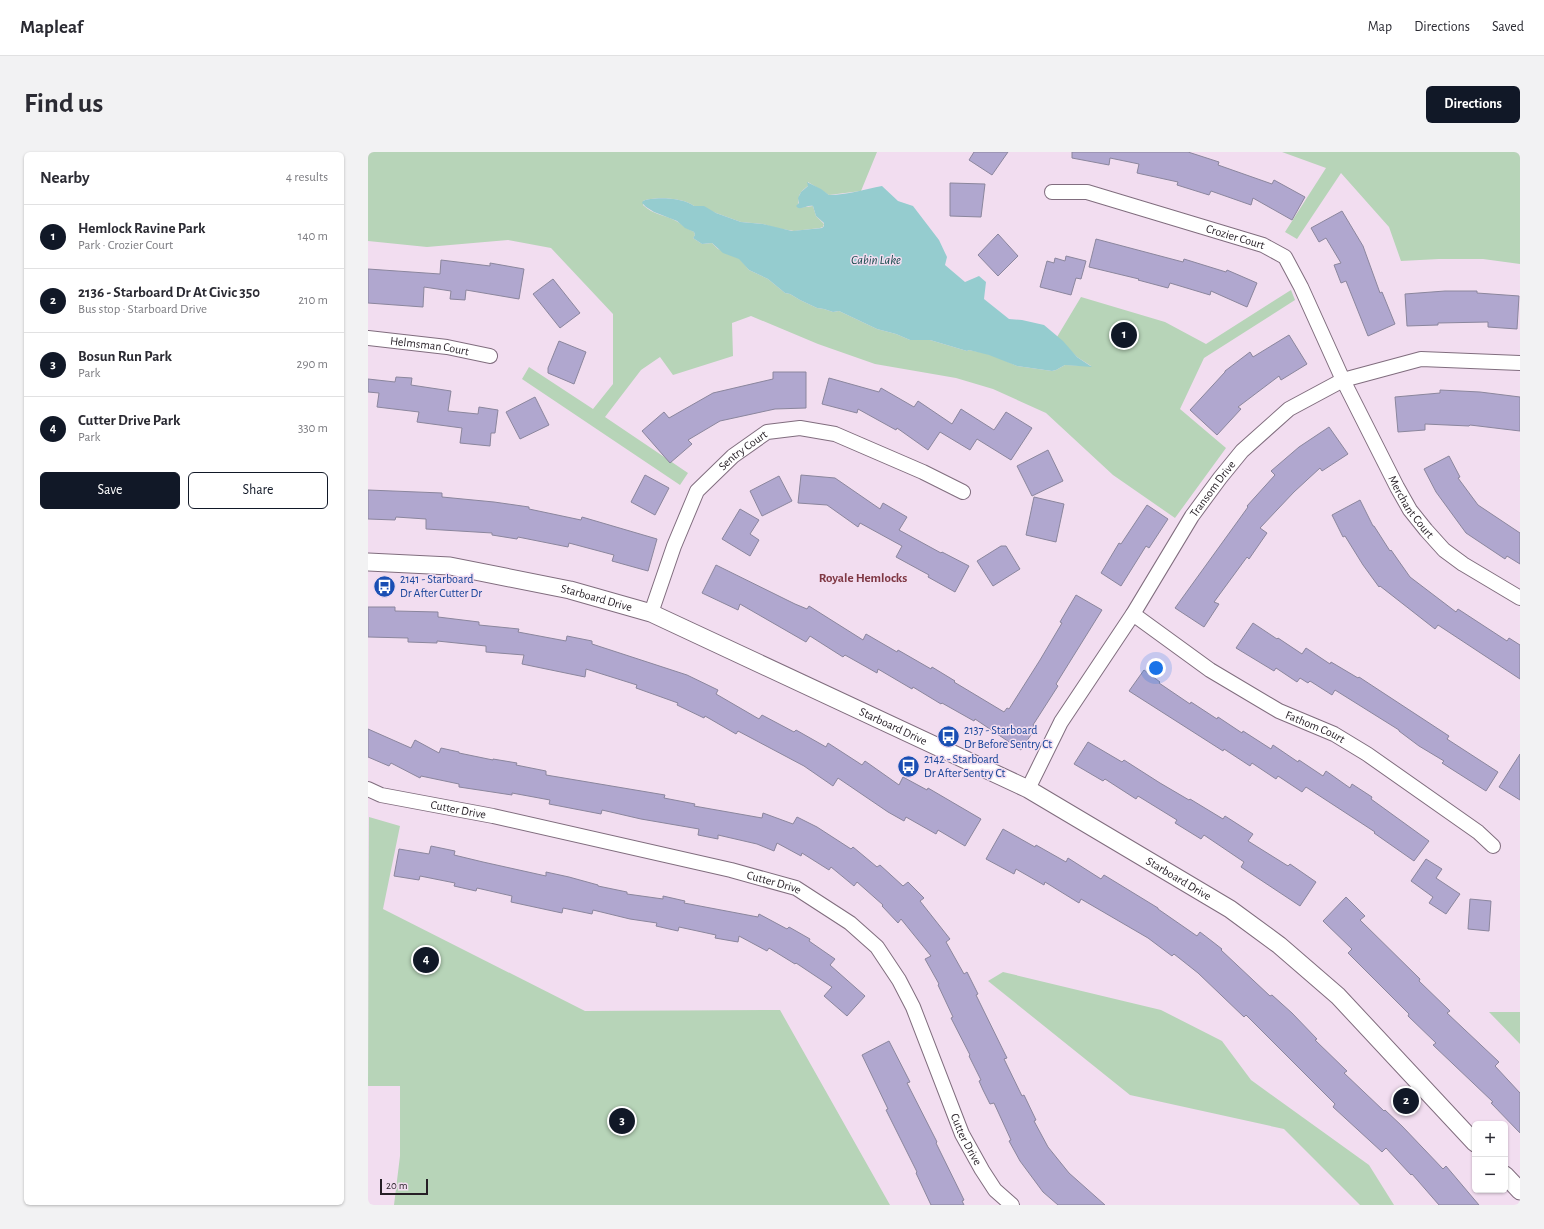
<!DOCTYPE html>
<html lang="en">
<head>
<meta charset="utf-8">
<style>
  :root { --surface:#fff; --page:#f2f2f3; --text:#2b2b33; --muted:#7c7c81; --line:#e1e1e2; --accent:#111827 }
  body { margin:0; font-family:"Alegreya Sans",sans-serif; background:var(--page); color:var(--text) }
  .controls { position:absolute; right:12px; bottom:12px; display:grid; overflow:hidden; border-radius:6px; box-shadow:0 1px 3px #0004 }
  .controls button { width:36px; height:36px; display:grid; place-items:center; padding:0; border:0; border-bottom:1px solid var(--line); background:var(--surface); color:var(--text); font:20px sans-serif }
  .scale { position:absolute; left:12px; bottom:10px; width:48px; box-sizing:border-box; padding-left:4px; border:2px solid #261f26; border-top:0; font-size:11px; line-height:14px; white-space:nowrap; color:#261f26; -webkit-text-stroke:3px #f2ddf0; paint-order:stroke }
  .you { position:absolute; left:788px; top:516px; width:14px; height:14px; margin:-10px; border:3px solid #fff; border-radius:50%; background:#1a73e8; box-shadow:0 0 0 6px #1a73e833 }
  .badge { display:grid; place-items:center; width:26px; height:26px; border-radius:50%; background:var(--accent); color:#fff; font-size:13px; font-weight:700 }
  .pin { position:absolute; translate:-50% -50%; border:2px solid #fff; box-shadow:0 1px 4px #0006 }
  .list { margin:0; padding:0; list-style:none }
  h2 { display:flex; justify-content:space-between; align-items:center; height:52px; margin:0; padding:0 16px; font-size:17px }
  h2 small { font-size:13px; font-weight:400; color:var(--muted) }
  .list li { display:grid; grid-template-columns:26px 1fr auto; gap:12px; align-items:center; box-sizing:border-box; height:64px; padding:0 16px; border-top:1px solid var(--line) }
  .list b { display:block; font-size:15px; white-space:nowrap }
  .list p { margin:0; font-size:13px; white-space:nowrap; color:var(--muted) }
  .list em { font-size:13px; font-style:normal; color:var(--muted) }
  .actions { display:flex; gap:8px; padding:12px 16px }
  .actions a { flex:1; padding:9px 0; border:1px solid var(--accent); border-radius:6px; text-align:center; font-size:14px; color:var(--accent) }
  .actions .main { background:var(--accent); color:#fff }
  .map { position:relative; flex:none; width:1152px; height:1053px; overflow:hidden; border-radius:6px }
  header { display:flex; align-items:center; gap:24px; box-sizing:border-box; height:56px; padding:0 20px; background:var(--surface); border-bottom:1px solid var(--line) }
  header strong { font-size:19px }
  nav { display:flex; gap:22px; margin-inline-start:auto; font-size:14px }
  .intro { display:flex; align-items:center; justify-content:space-between; box-sizing:border-box; height:96px; padding:0 24px }
  h1 { margin:0; font-size:28px }
  .button { padding:10px 18px; border-radius:6px; background:var(--accent); color:#fff; font-size:14px; font-weight:700 }
  main { display:flex; gap:24px; padding:0 24px }
  aside { flex:1; background:var(--surface); border-radius:6px; box-shadow:0 1px 3px #0004 }
  .map>svg:first-child { display:block }
  .green { fill:#b7d4b8 }
  .water { fill:#95cccf }
  .building { fill:#b0a7cf; stroke:#8b869d }
  .lines { fill:none; stroke-linecap:round; stroke-linejoin:round }
  .minor-casing { stroke:#806d7e; stroke-width:16 }
  .tertiary-casing { stroke:#806d7e; stroke-width:19 }
  .minor { stroke:#fff; stroke-width:14 }
  .tertiary { stroke:#fff; stroke-width:17 }
  .labels { text-anchor:middle; dominant-baseline:central; stroke-width:3; stroke-linejoin:round; paint-order:stroke }
  .street-label { font-size:12px; fill:#261f26; stroke:#f2ddf0 }
  .transit-label { font-size:12px; fill:#164399; stroke:#f2ddf0; text-anchor:start }
  .water-label { font-size:13px; font-style:italic; fill:#16484b; stroke:#f2ddf0 }
  .neighbourhood-label { font-size:13px; font-weight:bold; fill:#7f3743; stroke:#f2ddf0 }
</style>
</head>
<body>
<header>
<strong>Mapleaf</strong>
<nav><a>Map</a><a>Directions</a><a>Saved</a></nav>
</header>
<div class="intro"><h1>Find us</h1><a class="button">Directions</a></div>
<main>
<aside>
<h2>Nearby<small>4 results</small></h2>
<ul class="list">
<li><span class="badge">1</span><div><b>Hemlock Ravine Park</b><p>Park · Crozier Court</p></div><em>140 m</em></li>
<li><span class="badge">2</span><div><b>2136 - Starboard Dr At Civic 350</b><p>Bus stop · Starboard Drive</p></div><em>210 m</em></li>
<li><span class="badge">3</span><div><b>Bosun Run Park</b><p>Park</p></div><em>290 m</em></li>
<li><span class="badge">4</span><div><b>Cutter Drive Park</b><p>Park</p></div><em>330 m</em></li>
</ul>
<div class="actions"><a class="main">Save</a><a>Share</a></div>
</aside>
<div class="map">
<svg width="1152" height="1053" viewBox="0 0 1152 1053">
  <rect width="100%" height="100%" fill="#f2ddf0"/>
  <g class="green">
    <path d="M0,0h509l-16,39 -32,4 -21,-13v4c-12,9 -8,10 -10,22l15,-2 3,10 8,8 -1,3 -3,1 -26,3 -18,-3 -13,-4 -22,-2 -25,-9 -16,-7h-6c-9,-8 -40,-10 -51,-5v4c10,10 24,10 35,17 5,4 10,7 16,10l1,3 -2,3 9,6 10,-1 6,6 21,9 10,12 19,9 17,14 5,1 10,6 17,8 7,1 9,3 6,-1 38,18 19,5 14,6h20l37,11 2,-1 15,3 13,4 20,9 35,5 4,-1 9,-5 26,1 -14,-9 -20,-20 24,-40 84,25 41,22 85,-54 4,10 -91,58 -24,51 46,39 -51,70 -62,-43 -67,-62 -53,-24 -37,-11 -81,-14 -57,-20 -67,-28 -19,7 1,33 -60,19 -13,-18 -19,13 -36,47 83,56 -8,12 -158,-106 7,-12 64,42 20,-25v-70l-62,-66 -43,-8 -81,7 -59,-6z"/>
    <path d="M914,0h238v112l-37,-5h-44l-38,2 -12,-34 -48,-54 -44,66 -12,-7 41,-64z"/>
    <path d="M1,665l31,9 -17,83 202,102 195,-1 110,195h-496l6,-49v-70h-32z"/>
    <path d="M635,820l158,38 61,31 29,39 118,85 25,40h-34l-76,-76 -154,-34 -142,-114z"/>
    <path d="M1121,860h31v32z"/>
  </g>
  <path class="water" d="M439,30l14,7 8,6c18,0 36,-6 53,-9l16,15 15,5 26,34 8,17 -2,8 20,17 14,-6 7,6 -2,17 25,20 13,1 22,5 19,16 14,16 15,10 -27,-2 -9,5 -4,1 -35,-5 -28,-11 -20,-5 -2,1 -37,-11h-20l-14,-6 -19,-5 -38,-18 -6,1 -9,-3 -7,-1 -17,-8 -10,-6 -5,-1 -17,-14 -19,-9 -10,-11 -16,-6 -11,-10 -10,1 -9,-6 2,-3 -1,-3 -9,-4 -8,-7 -23,-9 -8,-5 -4,-4 1,-2c11,-5 42,-3 51,5h10l12,7 25,9 22,2 29,7 30,-3 2,-2v-3l-8,-7 -3,-10c-5,-1 -10,3 -15,2l-2,-2 3,-3 -1,-5 3,-6 7,-6z"/>
  <g class="building">
    <path d="M606,0h34l-16,23 -23,-15z"/>
    <path d="M704,0h116l31,10 -1,3 54,19 2,-4 31,17 -13,23 -39,-22 -2,7 -40,-14 -2,4 -32,-10 1,-3 -41,-9 2,-9 -29,-6 -1,7 -37,-7z"/>
    <path d="M582,31l35,1 -4,33 -31,-1z"/>
    <path d="M974,59l21,35 17,47 2,-1 13,32 -27,12 -22,-55 -5,2 -7,-18 7,-2 -15,-25 -7,4 -8,-14z"/>
    <path d="M630,82l20,22 -20,20 -20,-21z"/>
    <path d="M728,87l87,23 1,-3 42,13 1,-2 30,13 -10,24 -36,-16 -1,4 -40,-12 -2,5 -30,-8 1,-1 -50,-12z"/>
    <path d="M698,104l20,5 -5,18 -5,-1 -5,17 -31,-8 7,-26 7,2 1,-5 10,3z"/>
    <path d="M73,108l49,6v-3l34,6 -5,30 -53,-9 -1,10 -15,-1 1,-8 -27,-4 -1,20 -55,-4v-34l72,5z"/>
    <path d="M185,127l27,34 -20,15 -27,-34z"/>
    <path d="M1077,139h32v2l42,3 -2,33 -29,-2v-5l-50,1v2l-31,1 -2,-32z"/>
    <path d="M921,183l18,29 -26,16 -2,-4 -41,31 3,2 -24,26 -27,-25 35,-38v-1l25,-19 3,5z"/>
    <path d="M191,189l27,11 -12,32 -26,-11v-5z"/>
    <path d="M405,220h33v36l-31,1 -55,12 -32,19 4,4 -22,19 -28,-32 22,-19 5,6 44,-25 60,-14z"/>
    <path d="M28,225l16,1 -1,7 40,6 -3,20 30,3 1,-7 19,3 -3,23h-4l-1,13 -30,-3 2,-15 -45,-6 2,-10 -42,-5 2,-14 -11,-1v-13l27,3z"/>
    <path d="M461,226l50,14 2,-4 33,19 4,-6 34,23 9,-15 33,21 12,-18 26,16 -21,32 -34,-21 -7,11 -30,-18 -12,18 -31,-22 -1,2 -38,-21 -1,4 -35,-9z"/>
    <path d="M1072,238l40,2 40,5v34l-50,-6 -1,1 -44,-2v6l-27,2 -3,-35 45,-4z"/>
    <path d="M167,245l14,28 -29,14 -14,-27z"/>
    <path d="M961,275l19,27 -26,17 -2,-3 -26,24 -34,36 7,5 -18,26 -2,-2 -33,45 5,2 -15,23 -29,-19 73,-101 -1,-1 28,-31 -4,-4 28,-24z"/>
    <path d="M680,298l15,31 -31,15 -15,-30z"/>
    <path d="M1081,304l11,21 -2,1 20,27 42,28v31l-13,-8 -2,3 -39,-26 -30,-41 -12,-23z"/>
    <path d="M277,323l24,13 -14,27 -24,-13z"/>
    <path d="M433,323l34,3 45,31 3,-6 24,14 -8,13 42,23 1,-1 27,14 -14,26 -27,-15 1,-2 -33,-18 6,-11 -42,-23 -2,4 -31,-22 -29,-2z"/>
    <path d="M411,324l13,25 -30,15 -12,-25z"/>
    <path d="M0,338l74,3v4l52,5 35,5v2l52,11 1,-3 75,22 -9,32 -36,-10 2,-6 -45,-12 -1,4 -50,-10 -1,2 -25,-4v-2l-66,-4v-10l-30,-2 -1,3 -27,-1z"/>
    <path d="M666,345l30,7 -8,38 -30,-7z"/>
    <path d="M992,348l13,26h1l16,25 1,-1 19,27 46,35 2,-3 49,32 2,-3 11,7v34l-82,-54 -3,4 -55,-43 -1,1 -16,-22 -18,-29 -2,1 -11,-22z"/>
    <path d="M779,353l21,14 -19,29 -3,-2 -25,40 -20,-13 18,-30 2,1z"/>
    <path d="M372,357l19,11 -9,14 9,6 -9,16 -28,-17z"/>
    <path d="M633,394h5l14,23 -27,17 -16,-25z"/>
    <path d="M348,413l79,39 12,5 2,-3 54,34 3,-6 31,18 1,-2 33,19 1,-2 23,14 -1,1 50,30 3,-4 2,1 31,-49 22,-37 -2,-1 16,-27 26,15 -46,74 2,2 -25,39 3,2 -15,23 -46,-31 -1,2 -32,-18 -1,1 -28,-17 -1,2 -34,-20 -1,4 -32,-18 -2,2 -33,-21 -4,6 -66,-38 -2,6 -36,-17z"/>
    <path d="M0,455h27v4l43,1v5l41,5v3l40,4 -1,3 48,9 1,-5 25,5v3l95,31 31,15 -2,4 43,25 3,-4 32,17 2,-2 30,17 2,-4 34,22 3,-4 34,24 4,-8 24,13 1,-2 53,31 -16,27 -27,-16 -2,4 -30,-17 -2,4 -16,-9 -50,-34 -5,8 -29,-20 -66,-35 -2,3 -31,-18 -1,2 -27,-13 1,-2 -42,-15 1,-3 -51,-16 -1,8 -63,-13 2,-9 -38,-3v-6l-49,-5v2l-29,-1v-4l-40,-1z"/>
    <path d="M885,471l24,16 1,-1 24,16 4,-6 24,16 1,-2 27,16 1,-1 90,59 -2,3 51,33 -12,19 -44,-28 2,-2 -25,-15 -20,-15v-1l-64,-40 -3,5 -22,-14 -2,2 -8,-5 -3,4 -21,-14 -2,3 -38,-23z"/>
    <path d="M776,518l16,12 -1,1 31,21 1,-2 26,17 1,-2 24,16 1,-2 28,18 2,-4 25,17 1,-2 24,16 3,-5 24,17 2,-4 20,13 -1,2 58,42 -15,20 -40,-28 1,-1 -69,-45 -4,5 -24,-16 -2,3 -24,-16 -2,3 -26,-17 -1,2 -94,-60z"/>
    <path d="M0,577l43,19 4,-8 24,13 2,-5 18,4v1l34,7v-1l24,4 -1,2 30,6v4l119,20 -1,3 31,6 -1,2 68,12 1,-5 30,11 4,-7 20,10 34,22 2,-2 24,20 3,-2 23,21 5,-4 16,16 -4,3 30,38 -4,3 18,32 3,-2 11,22 -2,1 31,63 -3,1 18,37 2,-1 12,25 -2,1 14,26 21,26 36,32h-47l-15,-13 -23,-31 -11,-20 2,-1 -17,-37 -4,1 -7,-14 -4,-9 2,-1 -12,-24 1,-1 -19,-37 2,-1 -15,-32 1,-1 -14,-25 6,-3 -30,-37 -3,4 -16,-17 1,-1 -26,-23 -3,4 -23,-19 -2,3 -27,-17 -1,3 -24,-13 -3,8 -17,-7 -39,-9v4l-20,-4 1,-6 -58,-10 -39,-9 -1,4 -52,-10 1,-4 -38,-7v2l-33,-5 -20,-3v-3l-38,-8 -1,2 -29,-15 -2,3 -21,-9z"/>
    <path d="M720,590l34,20 2,-2 36,23 29,17 1,-1 33,20 2,-3 28,18 -5,7 40,25 2,-2 26,18 -16,24 -59,-39 3,-5 -40,-27 -3,4 -26,-16 2,-3 -39,-24 -2,3 -31,-20 -2,2 -29,-17z"/>
    <path d="M1152,602v46l-21,-13z"/>
    <path d="M635,677l32,18 1,-2 30,17 2,-4 33,21 3,-4 54,33v1l39,27 3,-4 22,17 -1,1 49,46 2,-1 20,18 25,26 -2,1 32,31 -3,2 40,38 1,-1 17,16 41,43 3,-3 33,39h-40l-27,-31 -1,1 -25,-27 -4,4 -49,-45 2,-3 -89,-89 -2,2 -46,-44 -24,-19 -2,2 -24,-18 -67,-39 -2,4 -34,-21 -1,3 -28,-16 -2,5 -28,-15z"/>
    <path d="M63,694l24,5 -1,4 29,7 63,14v-4l23,5 29,8v1l29,6v2l36,5v-3l22,5 -1,2 74,14 1,-3 28,15 2,-2 21,12 -1,2 26,18 -5,6 35,31 -18,20 -23,-20 8,-9 -36,-24 -1,1 -26,-16 -2,3 -28,-15 -1,6 -23,-4 1,-3 -37,-8 -1,4 -22,-5 1,-3 -27,-4 -37,-9 -1,4 -29,-6 -1,5 -51,-11 1,-6 -35,-8 -1,3 -22,-5 1,-3 -35,-7 -1,4 -25,-4 5,-27 30,5z"/>
    <path d="M1058,707l16,10 -6,9 24,16 -14,20 -17,-11 4,-6 -22,-16z"/>
    <path d="M978,745l19,19 -5,4 60,59 -1,2 31,30 -3,2 52,49 -4,4 25,27v40l-29,-30 2,-1 -60,-57 3,-2 -28,-27 1,-2 -61,-61 4,-4 -29,-28z"/>
    <path d="M1102,747l21,2 -2,30 -21,-2z"/>
    <path d="M521,889l21,41 -3,1 30,59 -1,1 28,57 -2,1 2,4h-33l-15,-32 1,-1 -31,-62 2,-1 -26,-54z"/>
  </g>
  <g class="lines">
    <defs>
      <g id="minor">
        <path id="s1" d="M684,40h35l176,53 22,12 16,30 42,93 54,107 13,23 16,20 18,20 19,14 57,34"/>
        <path id="s2" d="M0,186l79,9 43,9"/>
        <path id="s3" d="M283,461l23,-67 23,-55 36,-35 34,-24 33,-4 35,6 88,38 40,20"/>
        <path id="s4" d="M765,462l77,56 69,41 55,23 33,20 111,78 15,14"/>
        <path id="s5" d="M0,637l13,6 112,21 238,54 65,18 54,35 27,24 22,33 14,27 49,127 20,36 13,20 17,15"/>
        <path id="s6" d="M660,637l33,-67 72,-108 59,-98 28,-38 22,-27 47,-42 54,-29 78,-21 99,4"/>
      </g>
      <g id="tertiary">
        <path id="s7" d="M0,410l82,4 120,24 81,23 377,176 202,120 49,36 59,51 137,147"/>
        <path d="M1137,1023l15,16"/>
      </g>
    </defs>
    <use href="#minor" class="minor-casing"/>
    <use href="#tertiary" class="tertiary-casing"/>
    <use href="#minor" class="minor"/>
    <use href="#tertiary" class="tertiary"/>
  </g>
  <defs>
    <symbol id="bus-disc" viewBox="-11 -11 22 22"><circle r="9.5" fill="#1a4fb4" stroke="#f2ddf0"/><path d="M-5-6H5V4H4V6H2V4H-2V6H-4V4H-5ZM-3.5-4V0h7V-4ZM-3.5 1.2v1.5H-2V1.2ZM2 1.2v1.5H3.5V1.2Z" fill="#fff"/></symbol>
  </defs>
  <g fill-rule="evenodd">
    <use href="#bus-disc" x="4" y="422" width="25" height="25"/>
    <use href="#bus-disc" x="568" y="572" width="25" height="25"/>
    <use href="#bus-disc" x="528" y="602" width="25" height="25"/>
  </g>
  <g class="labels">
    <g class="street-label">
      <text stroke="none"><textPath href="#s1" startOffset="190">Crozier Court</textPath></text>
      <text stroke="none"><textPath href="#s2" startOffset="62">Helmsman Court</textPath></text>
      <text stroke="none"><textPath href="#s3" startOffset="192">Sentry Court</textPath></text>
      <text stroke="none"><textPath href="#s6" startOffset="353">Transom Drive</textPath></text>
      <text stroke="none"><textPath href="#s1" startOffset="524">Merchant Court</textPath></text>
      <text stroke="none"><textPath href="#s7" startOffset="232">Starboard Drive</textPath></text>
      <text stroke="none"><textPath href="#s7" startOffset="556">Starboard Drive</textPath></text>
      <text stroke="none"><textPath href="#s4" startOffset="215">Fathom Court</textPath></text>
      <text stroke="none"><textPath href="#s5" startOffset="93">Cutter Drive</textPath></text>
      <text stroke="none"><textPath href="#s7" startOffset="880">Starboard Drive</textPath></text>
      <text stroke="none"><textPath href="#s5" startOffset="417">Cutter Drive</textPath></text>
      <text stroke="none"><textPath href="#s5" startOffset="753">Cutter Drive</textPath></text>
    </g>
    <g class="transit-label">
      <text x="32" y="427">2141 - Starboard<tspan x="32" dy="14">Dr After Cutter Dr</tspan></text>
      <text x="596" y="578">2137 - Starboard<tspan x="596" dy="14">Dr Before Sentry Ct</tspan></text>
      <text x="556" y="607">2142 - Starboard<tspan x="556" dy="14">Dr After Sentry Ct</tspan></text>
    </g>
    <g class="water-label">
      <text x="508" y="108">Cabin Lake</text>
    </g>
    <g class="neighbourhood-label">
      <text x="495" y="426">Royale Hemlocks</text>
    </g>
  </g>
</svg>
<div class="controls">
<button>+</button>
<button>−</button>
</div>
<div class="scale">20 m</div>
<div class="you"></div>
<div class="pin badge" style="left:756px;top:183px">1</div>
<div class="pin badge" style="left:1038px;top:949px">2</div>
<div class="pin badge" style="left:254px;top:969px">3</div>
<div class="pin badge" style="left:58px;top:808px">4</div>
</div>
</main>
</body>
</html>
